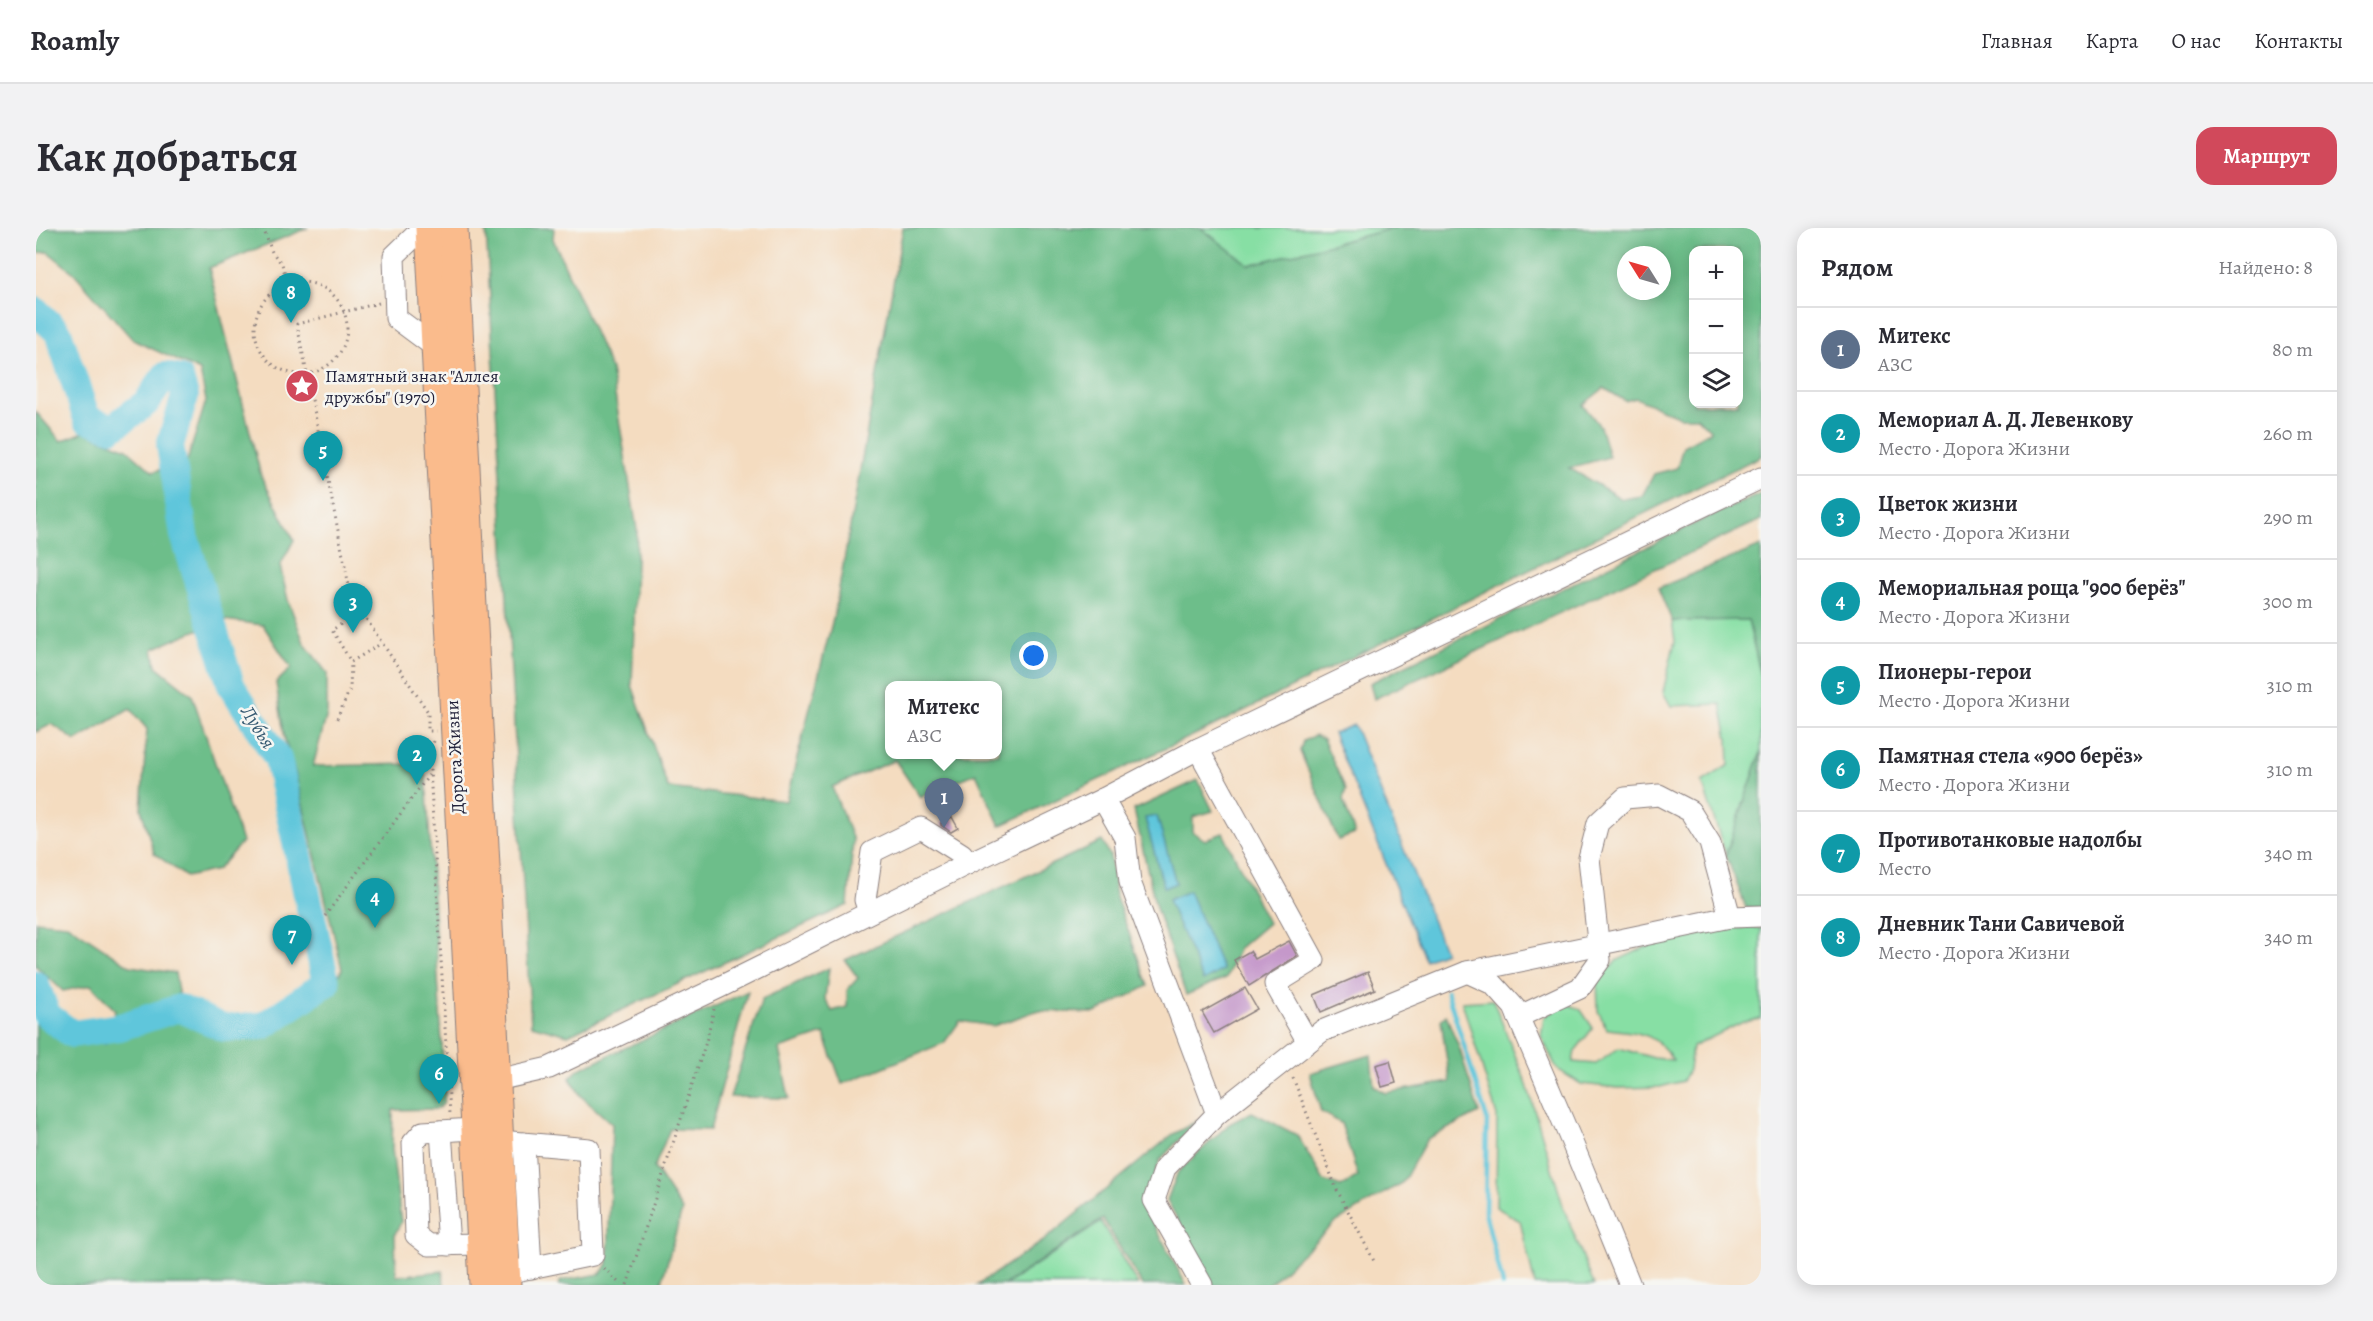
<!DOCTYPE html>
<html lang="ru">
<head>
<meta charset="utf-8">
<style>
  :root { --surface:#fff; --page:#f2f2f3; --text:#2b2b33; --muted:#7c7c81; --line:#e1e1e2; --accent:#d1495b }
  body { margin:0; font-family:Alegreya,serif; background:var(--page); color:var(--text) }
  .controls { position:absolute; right:18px; top:18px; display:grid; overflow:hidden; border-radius:12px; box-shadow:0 3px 15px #0003 }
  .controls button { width:54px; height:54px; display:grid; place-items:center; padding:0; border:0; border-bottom:2px solid var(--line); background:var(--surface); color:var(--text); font:30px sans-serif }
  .compass { position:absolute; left:1581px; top:18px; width:54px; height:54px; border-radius:50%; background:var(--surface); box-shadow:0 3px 15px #0003; rotate:307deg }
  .you { position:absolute; left:998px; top:428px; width:21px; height:21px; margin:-15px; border:4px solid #fff; border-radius:50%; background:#1a73e8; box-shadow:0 0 0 9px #1a73e833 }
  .badge { display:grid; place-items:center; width:39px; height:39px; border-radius:50%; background:var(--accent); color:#fff; font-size:20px; font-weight:700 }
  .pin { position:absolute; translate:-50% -50px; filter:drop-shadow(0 2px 3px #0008) }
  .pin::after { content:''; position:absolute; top:32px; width:21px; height:18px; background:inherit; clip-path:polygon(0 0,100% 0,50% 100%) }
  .popup { position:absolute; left:849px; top:453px; width:117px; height:78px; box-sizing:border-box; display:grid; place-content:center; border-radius:12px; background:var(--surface); filter:drop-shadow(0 2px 4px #0005); font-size:20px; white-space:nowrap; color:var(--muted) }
  .popup b { font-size:22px; color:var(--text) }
  .popup::after { content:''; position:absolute; left:50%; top:100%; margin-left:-12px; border:12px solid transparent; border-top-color:var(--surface) }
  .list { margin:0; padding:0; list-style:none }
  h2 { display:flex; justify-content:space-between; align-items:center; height:78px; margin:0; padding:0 24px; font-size:26px }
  h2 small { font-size:20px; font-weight:400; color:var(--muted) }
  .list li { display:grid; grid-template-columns:39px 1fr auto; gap:18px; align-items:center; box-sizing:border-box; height:84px; padding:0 24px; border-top:2px solid var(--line) }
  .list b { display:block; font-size:22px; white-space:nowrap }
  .list p { margin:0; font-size:20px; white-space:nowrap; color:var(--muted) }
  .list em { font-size:20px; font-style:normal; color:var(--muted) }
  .icon { flex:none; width:33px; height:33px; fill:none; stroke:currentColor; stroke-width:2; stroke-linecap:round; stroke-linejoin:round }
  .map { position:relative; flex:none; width:1725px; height:1057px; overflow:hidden; border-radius:18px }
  header { display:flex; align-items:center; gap:36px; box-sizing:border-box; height:84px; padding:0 30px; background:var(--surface); border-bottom:2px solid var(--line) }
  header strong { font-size:28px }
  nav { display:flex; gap:33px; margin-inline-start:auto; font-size:21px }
  .intro { display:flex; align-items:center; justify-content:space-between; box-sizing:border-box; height:144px; padding:0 36px }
  h1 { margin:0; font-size:42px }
  .button { padding:15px 27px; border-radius:18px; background:var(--accent); color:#fff; font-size:21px; font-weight:700 }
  main { display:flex; gap:36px; padding:0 36px }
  aside { flex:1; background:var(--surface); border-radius:18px; box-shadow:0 3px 15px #0003 }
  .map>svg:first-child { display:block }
  .green { fill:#87dfa4; stroke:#548070; stroke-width:1.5 }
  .forest { fill:#6dbe8a; stroke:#487062; stroke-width:1.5; fill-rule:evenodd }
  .water { fill:#5fc6db; stroke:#40748b; stroke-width:1.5 }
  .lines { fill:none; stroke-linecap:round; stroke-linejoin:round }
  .stream { stroke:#5fc6db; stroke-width:4.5 }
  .river { stroke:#5fc6db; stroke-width:28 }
  .building { fill:#c598ca }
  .minor-casing { stroke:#8b7f7e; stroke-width:23 }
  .major-casing { stroke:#8b7f7e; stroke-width:29 }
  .path { stroke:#8b7f7e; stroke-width:3; stroke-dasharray:1.5 4.5; stroke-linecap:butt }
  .minor { stroke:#fff; stroke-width:21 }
  .major { stroke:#fabb8c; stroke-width:27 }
  .labels { text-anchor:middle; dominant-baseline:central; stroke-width:5; stroke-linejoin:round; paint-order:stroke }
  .poi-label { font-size:18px; fill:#22223b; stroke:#f6f6f2; text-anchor:start }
  .street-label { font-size:18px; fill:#22223b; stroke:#f6f6f2 }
  .water-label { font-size:20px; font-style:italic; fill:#375b73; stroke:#f6f6f2 }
</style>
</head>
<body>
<header>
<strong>Roamly</strong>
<nav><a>Главная</a><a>Карта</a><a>О нас</a><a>Контакты</a></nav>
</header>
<div class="intro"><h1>Как добраться</h1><a class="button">Маршрут</a></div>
<main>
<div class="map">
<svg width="1725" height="1057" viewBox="0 0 1725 1057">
  <rect width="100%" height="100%" fill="#f6f6f2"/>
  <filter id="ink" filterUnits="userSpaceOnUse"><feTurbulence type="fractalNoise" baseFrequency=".0167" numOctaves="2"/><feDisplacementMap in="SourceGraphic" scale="12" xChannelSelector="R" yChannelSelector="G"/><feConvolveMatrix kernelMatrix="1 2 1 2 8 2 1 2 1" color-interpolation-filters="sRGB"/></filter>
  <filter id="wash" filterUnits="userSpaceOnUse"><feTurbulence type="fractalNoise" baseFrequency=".008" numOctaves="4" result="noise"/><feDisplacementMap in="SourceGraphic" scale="24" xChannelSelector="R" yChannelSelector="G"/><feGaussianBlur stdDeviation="1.35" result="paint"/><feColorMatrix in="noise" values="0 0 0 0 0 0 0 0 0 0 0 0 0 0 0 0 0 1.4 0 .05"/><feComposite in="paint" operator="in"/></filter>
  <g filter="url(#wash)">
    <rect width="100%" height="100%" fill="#f4dcc0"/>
    <g class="green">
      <path d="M1165,0h193l-145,37z"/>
      <path d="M1712,392l13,56v76l-35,103 -24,-73 27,-17 -1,-26 -7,-35 -50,2 -8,-14 12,-51 -3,-20z"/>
      <path d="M1695,700h30v91l-18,3 -51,25 -3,23 -6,11 -23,6 -42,1 -37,-4 -24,-15 -16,-33 3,-19 22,-14 15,7 12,18 -18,23 -2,11 23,2 23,-16 35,10 19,2c-19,-29 -34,-27 -66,-31l-9,-18 -1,-31 19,-19 38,-18z"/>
      <path d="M1457,772l34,85 37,124 30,76h-59l-15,-64 -24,-14 1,-91 -35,-114z"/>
      <path d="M1065,994l37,63h-133z"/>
    </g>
    <g class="forest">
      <path d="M0,0h272l-99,40 52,208 33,64 -14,26 8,34 16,43 23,30v41l-14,52 100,-2 13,12 19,318 -2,10 -6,5 -44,1 -1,39 9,73 -6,12 1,42 47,-5 1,14h-408v-269l31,26 39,1 9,-33 -24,-25 -28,6 -27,-25v-45l31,3 63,42 45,7 7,43 39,21 44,-4 61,-38 16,-26 -47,-197 -10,-32 -9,-57 15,-15 -28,-43 -39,-5 -37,14 -34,15 3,17 36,29 50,147 -25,28 -31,7 -32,-24 -13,-44 6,-80 -17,-20 -54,32 -24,-17 -16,8v-320l25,29 23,-9 43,17 26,23 34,-11 19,-60 -6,-30 -67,-31 -59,-67 -26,-21 -12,1z"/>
      <path d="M450,0h68l-1,11 58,131 26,160 -5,155 36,103 118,13 49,-190 68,-383h298l48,37 145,-37h367v228l-556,274 -205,96 -24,-53 -56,24 -25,-37 -63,27 21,53 -5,65 -280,130 -37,-10zM1658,22h44v154h-44zM1590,27h36v36h-36zM1568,160l21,13 11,-3 44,19h17l14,14 -28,15 -6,22 -23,6 -12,22 -20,3 -53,-31 40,-11 -9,-31 -17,-21zM854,458h108v68h-108z"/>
      <path d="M1725,266v26l-387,179 -4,-16 338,-166z"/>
      <path d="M1725,318v130l-13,-56 -76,1 -14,-33z"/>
      <path d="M1279,507l8,4 23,51 -3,10 12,34 -17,6 -38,-89 3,-10z"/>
      <path d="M1725,524v156h-15l-20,-53z"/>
      <path d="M1162,552l15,31 -20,6v15l12,8 18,-7 45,90 -29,25 -13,30 -40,17 -30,-87 -22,-98z"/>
      <path d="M1066,613l8,15 6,41 32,89 -53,27 -59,-2 -43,15 -33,-5 -16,22 -102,41 -18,-50 -45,15 10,49 -59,-1 32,-98 67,-31 -4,30 7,13 15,-4v-17l11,-12 -13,-18z"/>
      <path d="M712,763l-38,139 -40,-1 -16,39 28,42 -21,75h-103l3,-4 39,-7 8,-10 4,-140 -31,-28 -11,-18 9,-9z"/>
      <path d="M1410,787l14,35 19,63 -52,26 -24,43 -68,41 -67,62h-55l-46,-85 11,-28 51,-48 23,-12 45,23 27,46 17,6 17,-11 -17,-53 -20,-11 -11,-39 61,-18 3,31 11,7 65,-11 -9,-62z"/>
      <path d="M1161,893l-37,39 -16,45 42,80h-44l-39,-66 -99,66h-27l65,-43 131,-108z"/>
    </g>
    <g class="water">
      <path d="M1318,497l91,227 -20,8 -92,-227z"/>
      <path d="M1121,588l19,67 -12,5 -19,-70z"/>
      <path d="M1153,663l34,79 -20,11 -35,-81z"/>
    </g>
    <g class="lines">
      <path class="stream" d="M1411,763l40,128 -2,93 18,73"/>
      <path class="river" d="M0,83l22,21 29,87 25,9 34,-25 19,-27 15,3 5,17 -15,49 14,90 47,150 47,74 48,224 -63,43 -39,2 -45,-20 -59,19 -48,7 -25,-19 -11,-30"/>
    </g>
    <g id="blocks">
      <g class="building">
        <path d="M916,589l6,11 -7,4 -10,-7v-2z"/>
        <path d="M1253,713l8,15 -48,30 -15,-26 16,-9 5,8z"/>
        <path d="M1332,744l7,17 -54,23 -7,-17z"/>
        <path d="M1209,760l12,21 -43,24 -12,-21z"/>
        <path d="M1354,833l6,22 -14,4 -6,-22z"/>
      </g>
    </g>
  </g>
  <g filter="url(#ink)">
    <use href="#blocks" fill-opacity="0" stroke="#8b7f7e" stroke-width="1.5"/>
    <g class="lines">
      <defs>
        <g id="minor">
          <path d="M387,0l-29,28 2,62 39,29"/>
          <path d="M1162,521l116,211 -39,24 33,58"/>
          <path d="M1067,571l22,39 5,44 87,232 -52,54 -11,32 48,85"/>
          <path d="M833,684l-4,-12 7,-48 49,-24 41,26 5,10"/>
          <path d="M1431,744l26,12 21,23 57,133 59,145"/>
          <path d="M1482,789l62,-29 20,-28 -11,-102 9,-35 27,-25 34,-3 31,16 20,32 20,74"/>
          <path d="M448,855l65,-15 171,-81 247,-123 136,-65 95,-50 563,-271"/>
          <path d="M1181,886l105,-83 145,-59 263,-55 31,-1"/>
          <path d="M438,901l-51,3 -10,11 3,92 13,10 51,-1"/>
          <path d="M405,903l8,114"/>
          <path d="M464,913l89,8 4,106 -87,18"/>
          <path d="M488,915l7,125"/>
        </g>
        <g id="major">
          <path d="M393,0l54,1057"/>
          <path d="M418,0l53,1057"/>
        </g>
      </defs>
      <use href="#minor" class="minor-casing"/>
      <use href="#major" class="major-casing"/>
      <g class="path">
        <path d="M227,0l9,24 10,12 6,20"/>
        <circle cx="265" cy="100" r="46"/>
        <path d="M343,75l-82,21 54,272 77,116v19h8"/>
        <path d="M325,383l-29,19 19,32 31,-19"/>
        <path d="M301,491l13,-30 1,-27"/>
        <path d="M398,513l-5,11 21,362"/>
        <path d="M289,688l104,-141"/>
        <path d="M1257,850l44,112 37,71"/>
        <path d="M568,1040l17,17"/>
        <path d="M591,1057l79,-243 8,-33"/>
      </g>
      <use href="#minor" class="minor"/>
      <use href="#major" class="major"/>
    </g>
  </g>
  <defs>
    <symbol id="sight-disc" viewBox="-11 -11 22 22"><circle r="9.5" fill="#d1495b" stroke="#f6f6f2"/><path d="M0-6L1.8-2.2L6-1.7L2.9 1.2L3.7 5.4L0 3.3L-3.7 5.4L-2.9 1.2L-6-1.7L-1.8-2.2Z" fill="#fff"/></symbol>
  </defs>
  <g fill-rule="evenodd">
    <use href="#sight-disc" x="247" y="139" width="38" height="38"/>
  </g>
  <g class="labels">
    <g class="poi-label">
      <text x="289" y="148">Памятный знак "Аллея<tspan x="289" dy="21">дружбы" (1970)</tspan></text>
    </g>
    <g class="street-label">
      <text transform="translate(419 529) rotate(-93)">Дорога Жизни</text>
    </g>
    <g class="water-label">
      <text transform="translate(222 499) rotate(58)">Лубья</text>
    </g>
  </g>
</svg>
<div class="controls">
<button>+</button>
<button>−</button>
<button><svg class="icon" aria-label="layers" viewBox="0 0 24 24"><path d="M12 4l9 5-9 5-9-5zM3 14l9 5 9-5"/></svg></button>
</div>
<svg class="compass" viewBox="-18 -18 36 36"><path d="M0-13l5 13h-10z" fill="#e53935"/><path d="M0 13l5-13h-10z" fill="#7c7c81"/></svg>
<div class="you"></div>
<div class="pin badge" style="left:908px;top:600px;background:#5c6f8a">1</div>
<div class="popup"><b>Митекс</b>АЗС</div>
<div class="pin badge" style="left:381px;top:557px;background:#0f9aa8">2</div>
<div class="pin badge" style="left:317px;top:405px;background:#0f9aa8">3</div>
<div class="pin badge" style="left:339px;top:700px;background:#0f9aa8">4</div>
<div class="pin badge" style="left:287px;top:253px;background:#0f9aa8">5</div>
<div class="pin badge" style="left:403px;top:876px;background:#0f9aa8">6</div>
<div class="pin badge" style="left:256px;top:737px;background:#0f9aa8">7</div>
<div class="pin badge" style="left:255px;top:95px;background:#0f9aa8">8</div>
</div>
<aside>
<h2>Рядом<small>Найдено: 8</small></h2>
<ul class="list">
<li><span class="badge" style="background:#5c6f8a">1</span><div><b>Митекс</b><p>АЗС</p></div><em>80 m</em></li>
<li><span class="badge" style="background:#0f9aa8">2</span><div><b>Мемориал А. Д. Левенкову</b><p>Место · Дорога Жизни</p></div><em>260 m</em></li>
<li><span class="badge" style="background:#0f9aa8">3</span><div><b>Цветок жизни</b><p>Место · Дорога Жизни</p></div><em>290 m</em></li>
<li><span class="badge" style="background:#0f9aa8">4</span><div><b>Мемориальная роща &quot;900 берёз&quot;</b><p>Место · Дорога Жизни</p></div><em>300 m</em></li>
<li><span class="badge" style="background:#0f9aa8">5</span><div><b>Пионеры-герои</b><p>Место · Дорога Жизни</p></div><em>310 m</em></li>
<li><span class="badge" style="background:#0f9aa8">6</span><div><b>Памятная стела «900 берёз»</b><p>Место · Дорога Жизни</p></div><em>310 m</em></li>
<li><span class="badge" style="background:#0f9aa8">7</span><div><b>Противотанковые надолбы</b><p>Место</p></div><em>340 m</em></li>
<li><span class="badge" style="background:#0f9aa8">8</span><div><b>Дневник Тани Савичевой</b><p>Место · Дорога Жизни</p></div><em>340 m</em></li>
</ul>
</aside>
</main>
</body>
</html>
